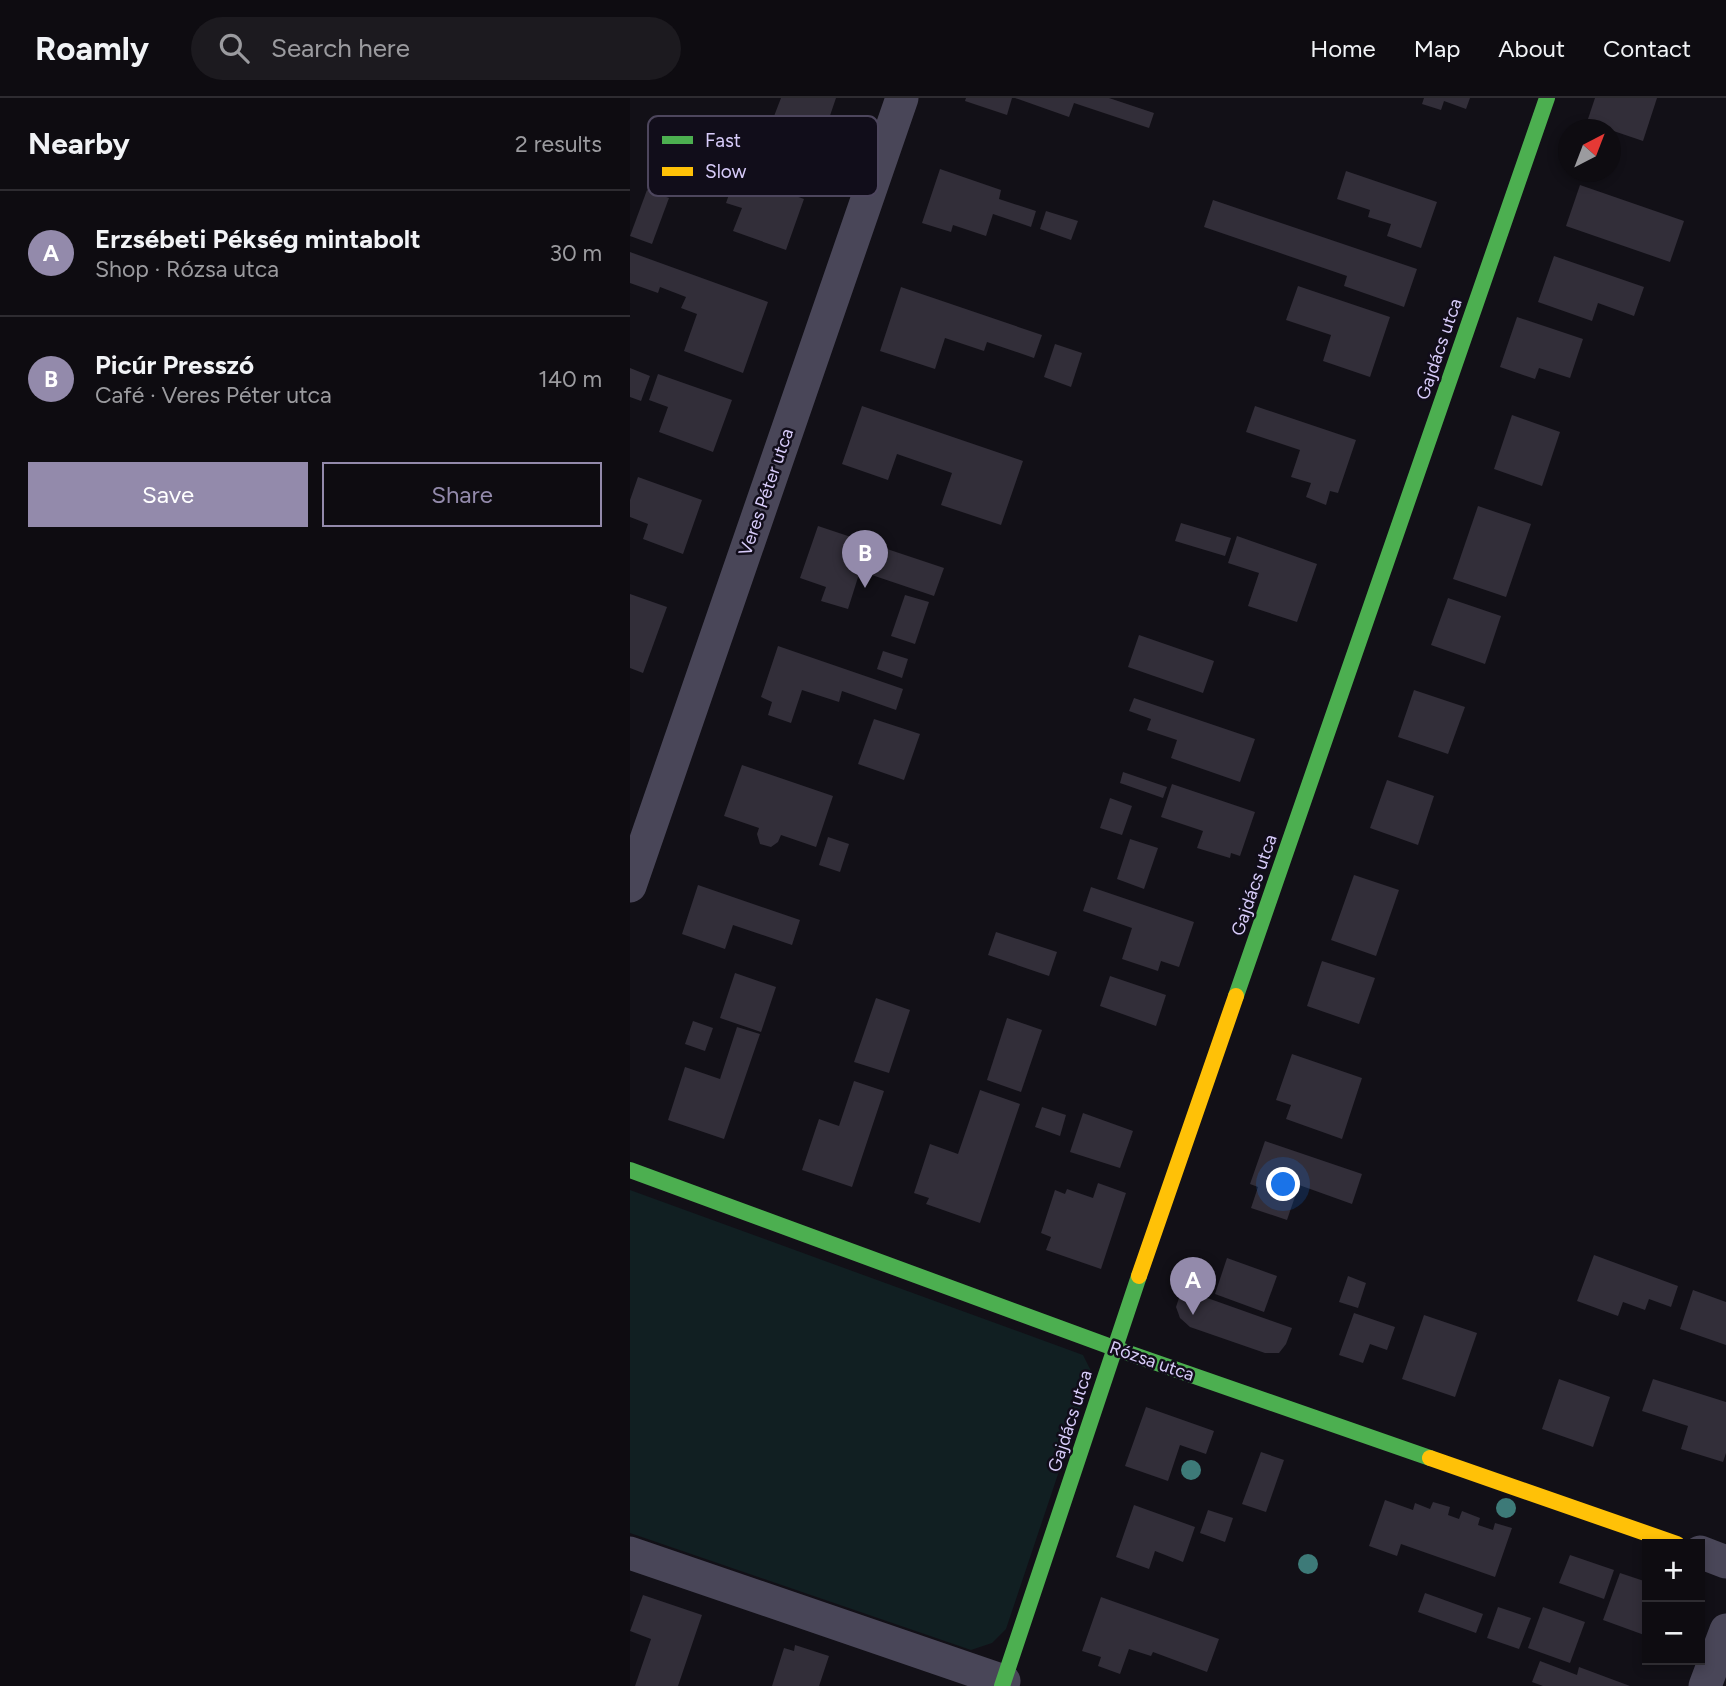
<!DOCTYPE html>
<html lang="en">
<head>
<meta charset="utf-8">
<style>
  :root { --surface:#0e0c11; --page:#1c1a1f; --text:#f1f3f6; --muted:#9b9b9f; --line:#2e2c31; --accent:#938aab }
  body { margin:0; font-family:Figtree,sans-serif; background:var(--page); color:var(--text) }
  .controls { position:absolute; right:21px; bottom:21px; display:grid; overflow:hidden; border-radius:0px; box-shadow:0 4px 10px #0003 }
  .controls button { width:63px; height:63px; display:grid; place-items:center; padding:0; border:0; border-bottom:2px solid var(--line); background:var(--surface); color:var(--text); font:35px sans-serif }
  .compass { position:absolute; left:928px; top:21px; width:63px; height:63px; border-radius:50%; background:var(--surface); box-shadow:0 4px 10px #0003; rotate:42deg }
  .you { position:absolute; left:654px; top:1087px; width:24px; height:24px; margin:-18px; border:5px solid #fff; border-radius:50%; background:#1a73e8; box-shadow:0 0 0 10px #1a73e833 }
  .badge { display:grid; place-items:center; width:46px; height:46px; border-radius:50%; background:var(--accent); color:#fff; font-size:23px; font-weight:700 }
  .pin { position:absolute; translate:-50% -58px; filter:drop-shadow(0 2px 4px #0008) }
  .pin::after { content:''; position:absolute; top:37px; width:24px; height:21px; background:inherit; clip-path:polygon(0 0,100% 0,50% 100%) }
  .list { margin:0; padding:0; list-style:none }
  h2 { display:flex; justify-content:space-between; align-items:center; height:91px; margin:0; padding:0 28px; font-size:30px }
  h2 small { font-size:23px; font-weight:400; color:var(--muted) }
  .list li { display:grid; grid-template-columns:46px 1fr auto; gap:21px; align-items:center; box-sizing:border-box; height:126px; padding:0 28px; border-top:2px solid var(--line) }
  .list b { display:block; font-size:26px; white-space:nowrap }
  .list p { margin:0; font-size:23px; white-space:nowrap; color:var(--muted) }
  .list em { font-size:23px; font-style:normal; color:var(--muted) }
  .actions { display:flex; gap:14px; padding:21px 28px }
  .actions a { flex:1; padding:16px 0; border:2px solid var(--accent); border-radius:0px; text-align:center; font-size:24px; color:var(--accent) }
  .actions .main { background:var(--accent); color:#fff }
  .icon { flex:none; width:38px; height:38px; fill:none; stroke:currentColor; stroke-width:2; stroke-linecap:round; stroke-linejoin:round }
  .map { position:relative; flex:none; width:1096px; height:1588px; overflow:hidden }
  header { display:flex; align-items:center; gap:42px; box-sizing:border-box; height:98px; padding:0 35px; background:var(--surface); border-bottom:2px solid var(--line) }
  header strong { font-size:33px }
  nav { display:flex; gap:38px; margin-inline-start:auto; font-size:24px }
  .search { width:490px; height:63px; background:var(--page); display:flex; align-items:center; gap:18px; box-sizing:border-box; padding:0 24px; border-radius:38px; color:var(--muted); font-size:26px }
  main { display:flex }
  aside { flex:1; background:var(--surface) }
  .map>svg:first-child { display:block }
  .green { fill:#111f22 }
  .building { fill:#322e39 }
  .lines { fill:none; stroke-linecap:round; stroke-linejoin:round }
  .street { stroke:#494658; stroke-width:33 }
  .fast { stroke:#4caf50; stroke-width:16 }
  .slow { stroke:#ffc107; stroke-width:16 }
  .tree { fill:#3d7a78 }
  .labels { text-anchor:middle; dominant-baseline:central; stroke-width:5; stroke-linejoin:round; paint-order:stroke }
  .street-label { font-size:18px; fill:#d8ccfa; stroke:#110d1a }
  .key { fill:#110d1a; stroke:#4d465d; stroke-width:2 }
  .key-label { font-size:19px; fill:#d8ccfa }
</style>
</head>
<body>
<header>
<strong>Roamly</strong>
<div class="search"><svg class="icon" aria-label="search" viewBox="0 0 24 24"><circle cx="10" cy="10" r="6"/><path d="M15 15l6 6"/></svg>Search here</div>
<nav><a>Home</a><a>Map</a><a>About</a><a>Contact</a></nav>
</header>
<main>
<aside>
<h2>Nearby<small>2 results</small></h2>
<ul class="list">
<li><span class="badge">A</span><div><b>Erzsébeti Pékség mintabolt</b><p>Shop · Rózsa utca</p></div><em>30 m</em></li>
<li><span class="badge">B</span><div><b>Picúr Presszó</b><p>Café · Veres Péter utca</p></div><em>140 m</em></li>
</ul>
<div class="actions"><a class="main">Save</a><a>Share</a></div>
</aside>
<div class="map">
<svg width="1096" height="1588" viewBox="0 0 1096 1588">
  <rect width="100%" height="100%" fill="#121017"/>
  <path class="green" d="M0,1092l453,165 9,18 -86,256 -14,14 -21,7 -341,-117z"/>
  <g class="building">
    <path d="M151,0h55l-15,44 -15,-5 -5,13 -24,-9 4,-13 -10,-4z"/>
    <path d="M336,0h46l-5,17 -42,-14z"/>
    <path d="M385,0h94l45,15 -5,15 -75,-25 -5,14z"/>
    <path d="M794,0h46l-4,11 -22,-8 -3,9 -19,-6z"/>
    <path d="M965,0h62l-14,43 -56,-19z"/>
    <path d="M36,51l138,50 -18,51 -53,-19 9,-23 -16,-5 6,-17 -45,-17 -6,18 -26,-9z"/>
    <path d="M310,71l61,21 -2,9 37,12 -5,16 -38,-13 -7,22 -33,-11 -2,7 -29,-9z"/>
    <path d="M716,73l91,31 -16,46 -34,-12 4,-12 -23,-7 2,-7 -33,-11z"/>
    <path d="M950,87l104,36 -14,41 -104,-36z"/>
    <path d="M17,92l22,8 -17,46 -22,-8z"/>
    <path d="M583,102l204,69 -13,38 -60,-21 3,-10 -143,-49z"/>
    <path d="M416,113l32,10 -7,19 -31,-11z"/>
    <path d="M0,154l138,50 -25,71 -59,-22 13,-37 -16,-6 5,-11 -26,-10 -2,6 -28,-10z"/>
    <path d="M924,158l90,31 -10,29 -36,-13 -6,18 -54,-19z"/>
    <path d="M668,188l92,31 -20,60 -47,-16 8,-26 -45,-15z"/>
    <path d="M271,189l141,48 -8,23 -47,-16 -3,9 -39,-13 -10,31 -55,-18z"/>
    <path d="M887,219l66,22 -13,39 -31,-10 -4,11 -35,-12z"/>
    <path d="M425,246l27,9 -11,34 -27,-10z"/>
    <path d="M0,270l20,8 -9,25 -11,-4z"/>
    <path d="M28,276l74,26 -19,52 -54,-20 9,-25 -19,-7z"/>
    <path d="M232,308l161,55 -22,64 -60,-20 11,-32 -55,-19 -9,26 -46,-16z"/>
    <path d="M625,308l101,34 -18,53 -8,-2 -4,14 -20,-8 5,-14 -20,-6 9,-27 -54,-18z"/>
    <path d="M882,317l48,17 -18,54 -48,-17z"/>
    <path d="M8,379l64,23 -19,54 -40,-15 5,-15 -18,-7v-17z"/>
    <path d="M848,408l53,18 -25,73 -53,-18z"/>
    <path d="M551,425l50,15 -6,18 -50,-15z"/>
    <path d="M188,428l126,42 -10,28 -74,-25 -12,38 -27,-8 5,-14 -26,-9z"/>
    <path d="M607,438l80,28 -20,58 -49,-16 11,-33 -31,-10z"/>
    <path d="M0,496l37,13 -24,66 -13,-5z"/>
    <path d="M275,497l24,7 -14,42 -24,-8z"/>
    <path d="M818,500l53,18 -16,48 -54,-19z"/>
    <path d="M509,537l75,26 -11,32 -75,-26z"/>
    <path d="M148,548l125,43 -7,21 -54,-19 -3,11 -37,-12 -11,33 -23,-8 4,-13 -11,-5z"/>
    <path d="M253,553l25,8 -6,19 -25,-9z"/>
    <path d="M784,592l51,17 -17,47 -50,-17z"/>
    <path d="M504,600l121,41 -15,43 -69,-24 6,-18 -30,-10 4,-11 -22,-8z"/>
    <path d="M244,621l46,15 -16,46 -46,-16z"/>
    <path d="M112,667l91,31 -17,51 -35,-12 -3,7 -7,5 -11,-3 -3,-10 2,-6 -35,-12z"/>
    <path d="M493,674l44,15 -4,11 -43,-15z"/>
    <path d="M757,682l47,16 -16,49 -48,-17z"/>
    <path d="M542,686l83,28 -15,44 -9,-3 -1,5 -33,-10 6,-17 -42,-14z"/>
    <path d="M480,700l22,8 -10,29 -22,-7z"/>
    <path d="M198,739l21,7 -9,28 -21,-7z"/>
    <path d="M500,741l28,9 -14,41 -27,-10z"/>
    <path d="M724,777l45,15 -23,66 -45,-16z"/>
    <path d="M68,787l102,35 -8,25 -59,-20 -8,24 -43,-15z"/>
    <path d="M461,789l103,35 -15,45 -18,-6 -3,10 -36,-12 10,-31 -49,-17z"/>
    <path d="M366,834l61,20 -8,24 -61,-21z"/>
    <path d="M692,863l53,17 -16,46 -52,-18z"/>
    <path d="M105,875l41,14 -15,45 -41,-14z"/>
    <path d="M480,878l56,19 -10,31 -56,-20z"/>
    <path d="M246,900l34,12 -21,63 -35,-11z"/>
    <path d="M377,920l35,12 -21,62 -34,-12z"/>
    <path d="M63,923l20,7 -8,23 -20,-7z"/>
    <path d="M107,929l23,7 -36,105 -56,-19 17,-53 35,12z"/>
    <path d="M662,956l70,24 -20,61 -56,-20 5,-14 -15,-5z"/>
    <path d="M224,983l30,10 -32,96 -50,-17 17,-51 20,7z"/>
    <path d="M350,992l40,14 -40,119 -54,-19 3,-6 -15,-5 16,-49 28,10z"/>
    <path d="M412,1009l24,8 -6,21 -25,-9z"/>
    <path d="M453,1015l50,18 -13,37 -50,-16z"/>
    <path d="M635,1043l97,33 -10,30 -53,-19 -12,35 -36,-12 7,-21 -8,-3z"/>
    <path d="M468,1085l28,10 -25,76 -55,-19 5,-13 -10,-4 14,-43 10,4 2,-5 26,9z"/>
    <path d="M964,1157l84,31 -7,21 -22,-8 -4,11 -22,-8 -5,14 -41,-15z"/>
    <path d="M597,1160l50,18 -13,36 -49,-18z"/>
    <path d="M718,1178l18,7 -8,25 -19,-6z"/>
    <path d="M552,1191l110,39 -6,16 -7,9h-14l-75,-26 -10,-9 -4,-11z"/>
    <path d="M1063,1192l33,12v43l-46,-16z"/>
    <path d="M724,1215l41,14 -8,23 -17,-6 -7,19 -24,-8z"/>
    <path d="M794,1217l53,18 -22,64 -53,-18z"/>
    <path d="M929,1281l51,18 -17,50 -51,-18z"/>
    <path d="M1023,1281l73,23v51l-3,9 -42,-13 7,-23 -46,-15z"/>
    <path d="M516,1309l68,24 -8,23 -26,-9 -12,36 -43,-15z"/>
    <path d="M631,1354l23,8 -18,52 -24,-8z"/>
    <path d="M755,1402l28,10 2,-7 15,6 3,-7 17,5 -2,8 11,4 3,-8 18,7 -2,7 15,5 2,-7 17,5 -17,49 -94,-33 -4,12 -28,-10z"/>
    <path d="M504,1407l61,22 -12,35 -28,-11 -6,18 -33,-12z"/>
    <path d="M578,1412l25,8 -8,24 -25,-9z"/>
    <path d="M940,1457l44,15 -10,29 -45,-16z"/>
    <path d="M990,1475l27,9v54l-44,-16z"/>
    <path d="M795,1495l58,21 -7,19 -58,-21z"/>
    <path d="M13,1497l59,20 -24,71h-43l16,-47 -21,-8z"/>
    <path d="M471,1499l118,42 -12,33 -54,-20 -2,4 -22,-7 -9,25 -22,-8 3,-9 -19,-6z"/>
    <path d="M868,1509l33,11 -12,31 -32,-11z"/>
    <path d="M913,1509l42,15 -15,41 -42,-15z"/>
    <path d="M165,1547l34,11 -10,30h-47l12,-38 10,3z"/>
    <path d="M910,1563l37,14 2,-8 51,19h-87l-11,-4z"/>
  </g>
  <g class="lines">
    <g class="street">
      <path d="M0,788l272,-788"/>
      <path d="M1070,1454l26,10"/>
      <path d="M0,1455l374,128"/>
      <path d="M1075,1588l21,-56"/>
    </g>
    <g class="fast">
      <path d="M606,898l311,-898"/>
      <path d="M0,1072l484,178 316,110"/>
      <path d="M372,1588l137,-410"/>
    </g>
    <g class="slow">
      <path d="M509,1178l97,-280"/>
      <path d="M800,1360l247,86"/>
    </g>
  </g>
  <g class="tree">
    <circle cx="561" cy="1372" r="10"/>
    <circle cx="876" cy="1410" r="10"/>
    <circle cx="678" cy="1466" r="10"/>
  </g>
  <g class="labels">
    <g class="street-label">
      <text transform="translate(809 251) rotate(-71)">Gajdács utca</text>
      <text transform="translate(136 394) rotate(-71)">Veres Péter utca</text>
      <text transform="translate(624 787) rotate(-71)">Gajdács utca</text>
      <text transform="translate(522 1263) rotate(19)">Rózsa utca</text>
      <text transform="translate(440 1323) rotate(-72)">Gajdács utca</text>
    </g>
  </g>
  <rect x="18" y="18" width="230" height="80" rx="10" class="key"/>
  <rect x="32" y="38" width="31" height="8" fill="#4caf50"/>
  <rect x="32" y="69" width="31" height="9" fill="#ffc107"/>
  <g class="key-label">
    <text x="75" y="49">Fast</text>
    <text x="75" y="80">Slow</text>
  </g>
</svg>
<div class="controls">
<button>+</button>
<button>−</button>
</div>
<svg class="compass" viewBox="-18 -18 36 36"><path d="M0-13l5 13h-10z" fill="#e53935"/><path d="M0 13l5-13h-10z" fill="#9b9b9f"/></svg>
<div class="you"></div>
<div class="pin badge" style="left:563px;top:1217px">A</div>
<div class="pin badge" style="left:235px;top:490px">B</div>
</div>
</main>
</body>
</html>
